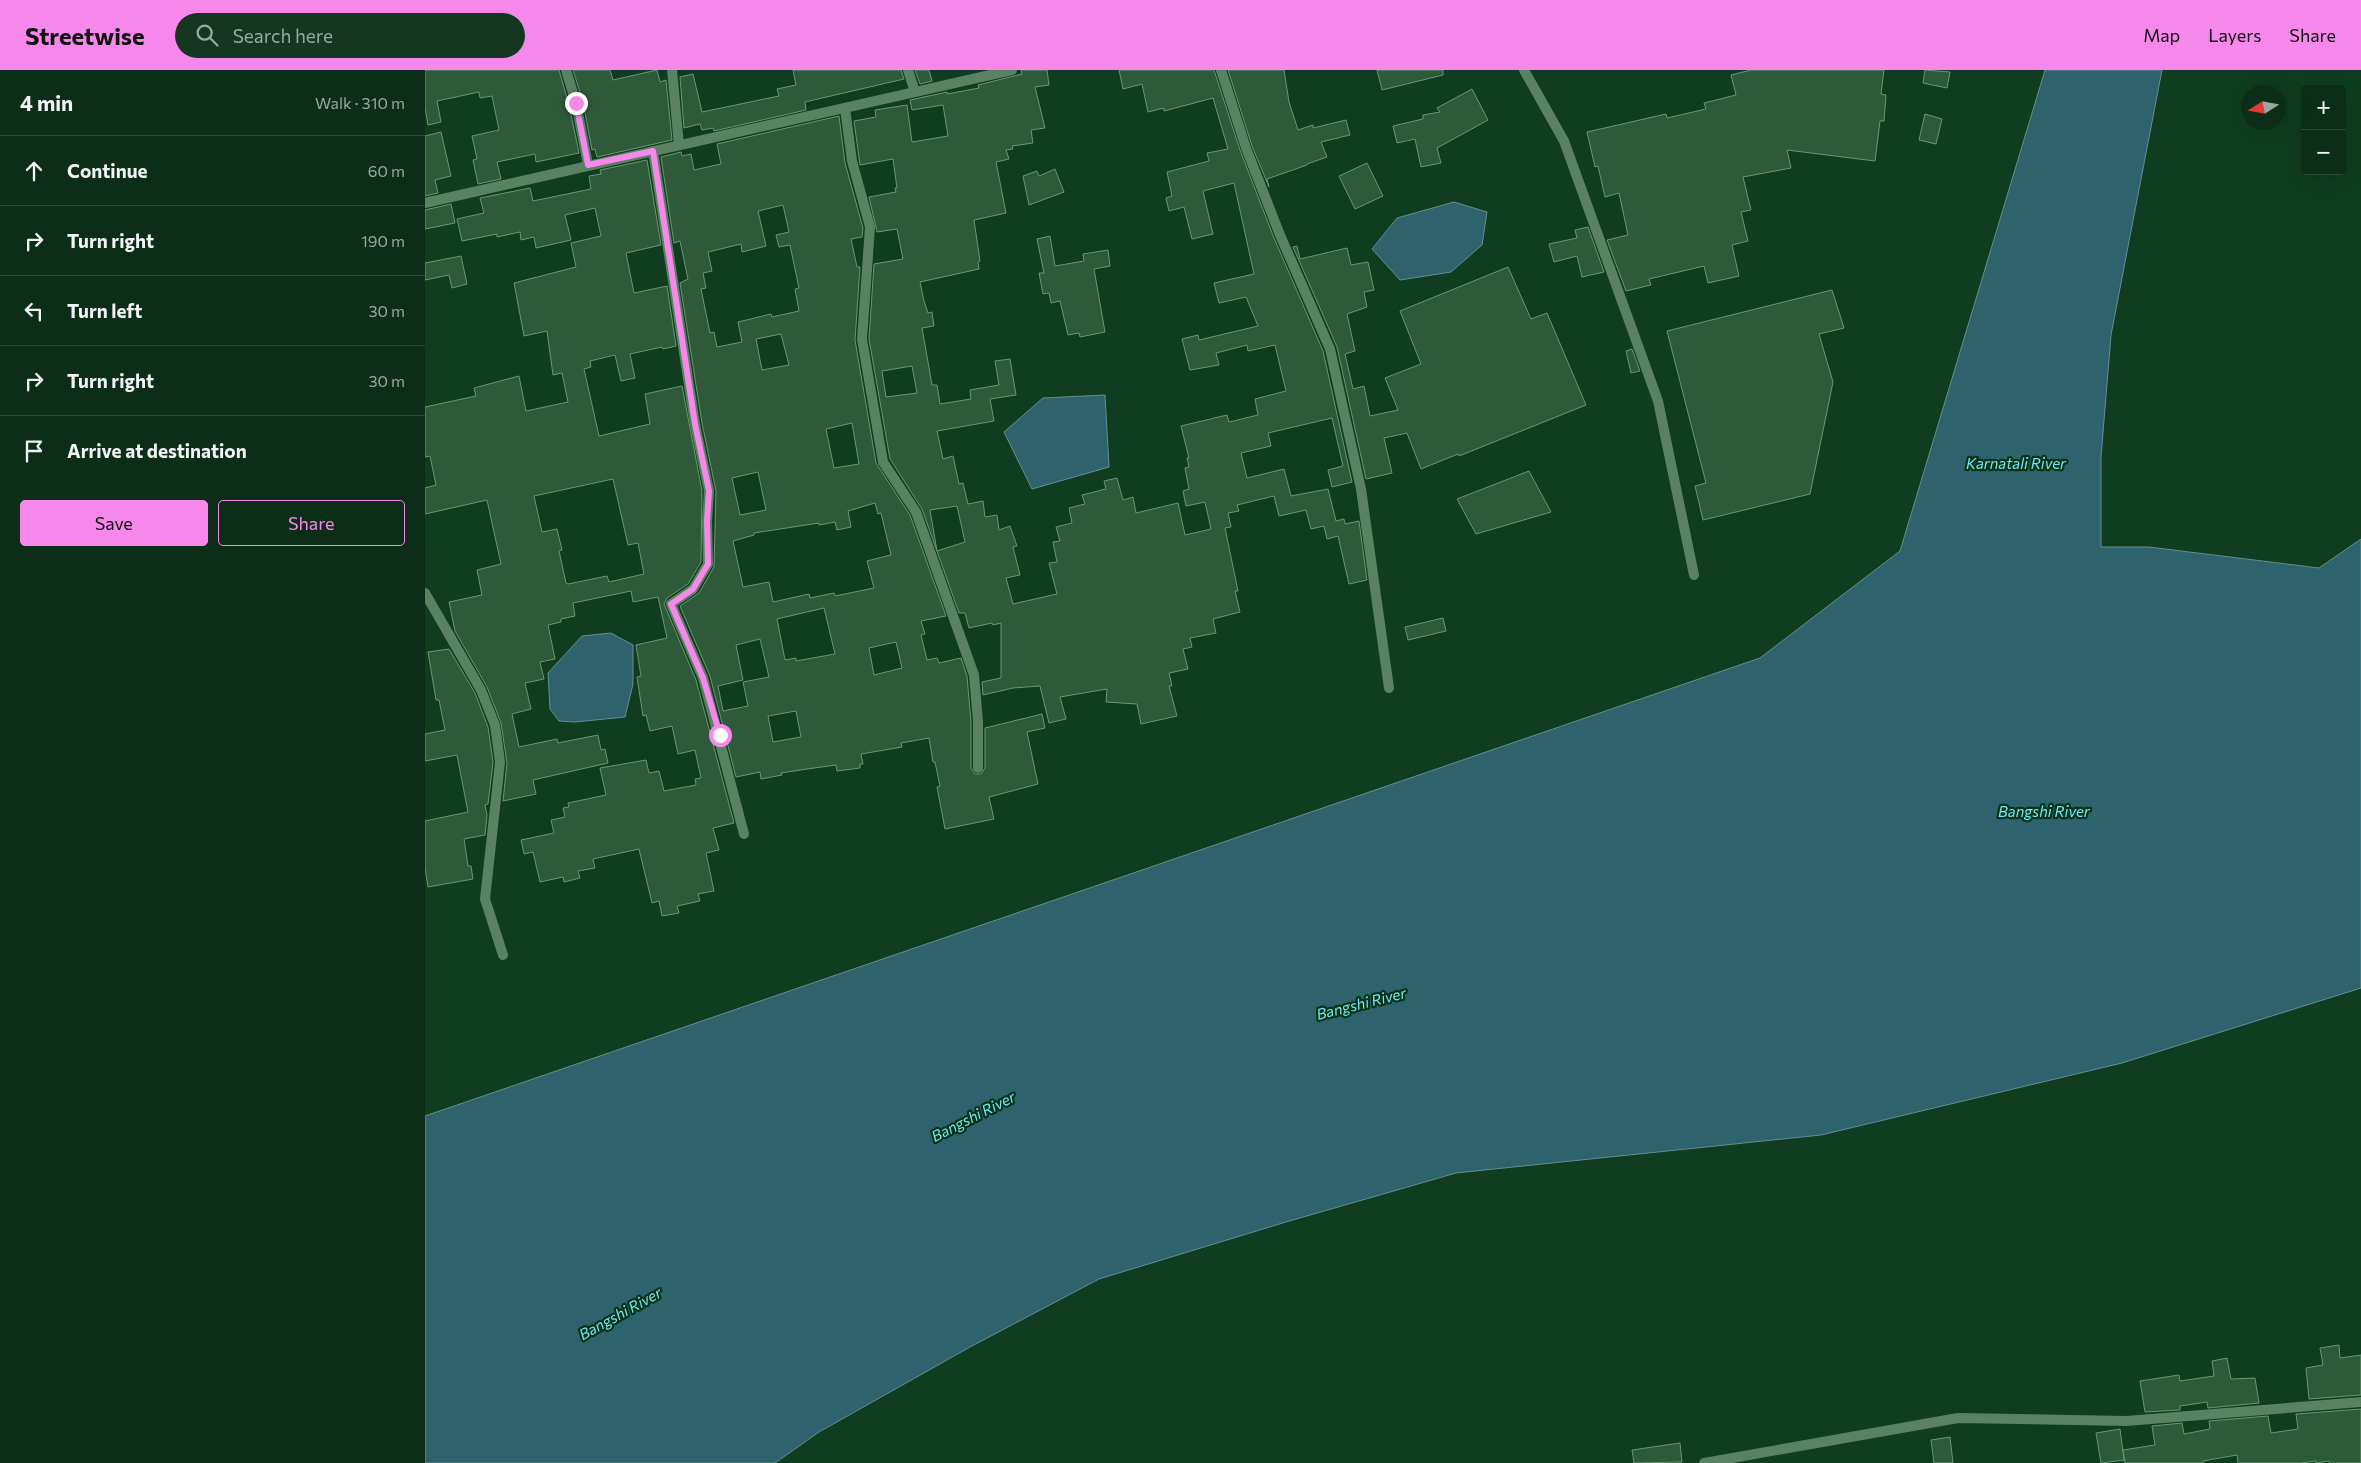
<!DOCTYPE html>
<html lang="en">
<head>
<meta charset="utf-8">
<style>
  :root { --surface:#0c2e18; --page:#153621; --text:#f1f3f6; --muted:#9aa8a2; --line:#2c4a37; --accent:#f788eb }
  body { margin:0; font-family:Commissioner,sans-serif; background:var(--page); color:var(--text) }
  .controls { position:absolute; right:15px; top:15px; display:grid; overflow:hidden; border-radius:5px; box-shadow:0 5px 20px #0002 }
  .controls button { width:45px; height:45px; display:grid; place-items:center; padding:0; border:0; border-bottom:1px solid var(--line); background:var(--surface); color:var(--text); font:25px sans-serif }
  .compass { position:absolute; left:1816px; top:15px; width:45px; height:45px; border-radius:50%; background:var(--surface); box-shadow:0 5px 20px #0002; rotate:259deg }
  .stop { position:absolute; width:15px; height:15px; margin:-11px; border:4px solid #f788eb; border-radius:50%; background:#fff }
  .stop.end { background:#f788eb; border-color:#fff; box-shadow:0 1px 5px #0008 }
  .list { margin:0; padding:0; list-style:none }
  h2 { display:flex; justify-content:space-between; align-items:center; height:65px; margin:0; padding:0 20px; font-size:21px }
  h2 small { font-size:16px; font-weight:400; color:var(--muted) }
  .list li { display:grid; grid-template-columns:32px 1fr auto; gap:15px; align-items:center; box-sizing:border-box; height:70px; padding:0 20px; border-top:1px solid var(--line) }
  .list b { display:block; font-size:19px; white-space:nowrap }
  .list em { font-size:16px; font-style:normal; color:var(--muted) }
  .actions { display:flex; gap:10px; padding:15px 20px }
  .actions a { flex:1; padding:11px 0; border:1px solid var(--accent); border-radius:5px; text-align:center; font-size:18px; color:var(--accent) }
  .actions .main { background:var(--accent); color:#111 }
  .icon { flex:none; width:28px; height:28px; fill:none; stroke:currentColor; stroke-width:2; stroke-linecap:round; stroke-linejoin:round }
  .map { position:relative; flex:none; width:1936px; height:1393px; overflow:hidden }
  header { display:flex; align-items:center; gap:30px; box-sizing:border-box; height:70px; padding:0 25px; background:var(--accent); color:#111 }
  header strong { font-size:24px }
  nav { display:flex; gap:28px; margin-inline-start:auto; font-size:18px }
  .search { width:350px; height:45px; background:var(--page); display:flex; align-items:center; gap:12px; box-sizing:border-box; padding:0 18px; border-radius:28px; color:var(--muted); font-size:19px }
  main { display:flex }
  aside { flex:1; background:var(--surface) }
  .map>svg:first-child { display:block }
  .water { fill:#2e636d; stroke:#638f91 }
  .building { fill:#2e5a3a; stroke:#699774; fill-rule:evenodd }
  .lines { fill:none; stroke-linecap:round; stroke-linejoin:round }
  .minor { stroke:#598162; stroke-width:10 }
  .tertiary { stroke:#598162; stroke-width:10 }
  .route { stroke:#f788eb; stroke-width:6 }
  .labels { text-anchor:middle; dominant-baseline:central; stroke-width:4.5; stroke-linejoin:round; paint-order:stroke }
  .water-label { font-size:15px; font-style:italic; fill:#77e6fb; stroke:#043316 }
</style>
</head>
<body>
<header>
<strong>Streetwise</strong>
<div class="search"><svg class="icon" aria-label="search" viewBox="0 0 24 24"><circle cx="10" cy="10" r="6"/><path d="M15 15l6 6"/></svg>Search here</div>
<nav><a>Map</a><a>Layers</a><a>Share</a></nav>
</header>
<main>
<aside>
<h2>4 min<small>Walk · 310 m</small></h2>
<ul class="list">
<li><svg class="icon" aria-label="ahead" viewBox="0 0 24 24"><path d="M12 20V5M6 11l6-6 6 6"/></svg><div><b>Continue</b></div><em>60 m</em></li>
<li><svg class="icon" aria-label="right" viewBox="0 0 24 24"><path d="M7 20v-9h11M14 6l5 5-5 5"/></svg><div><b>Turn right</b></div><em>190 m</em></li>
<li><svg class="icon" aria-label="left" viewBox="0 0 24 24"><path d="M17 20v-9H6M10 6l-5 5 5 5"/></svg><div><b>Turn left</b></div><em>30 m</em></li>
<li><svg class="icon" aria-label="right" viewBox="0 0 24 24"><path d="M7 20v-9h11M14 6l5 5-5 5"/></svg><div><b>Turn right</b></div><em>30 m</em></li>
<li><svg class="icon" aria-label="arrive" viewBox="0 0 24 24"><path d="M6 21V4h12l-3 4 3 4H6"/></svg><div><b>Arrive at destination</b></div></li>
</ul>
<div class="actions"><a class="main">Save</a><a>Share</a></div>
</aside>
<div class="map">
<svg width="1936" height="1393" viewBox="0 0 1936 1393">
  <rect width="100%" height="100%" fill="#103d20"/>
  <g class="water">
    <path d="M1620,0h117l-51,265 -10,122v90h48l170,21 42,-29v449l-239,75 -301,72 -365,38 -170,49 -187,57 -129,68 -151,85 -44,31h-350v-347l1335,-458 140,-107z"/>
    <path d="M1029,132l33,10 -5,33 -31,27 -51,8 -28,-31 25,-31z"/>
    <path d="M680,325l4,72 -77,22 -28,-57 39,-34z"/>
    <path d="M186,563l22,12v39l-8,33 -50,5 -16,-1 -9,-12 -2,-36 34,-37z"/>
  </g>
  <g class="building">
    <path d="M0,0h134l10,35 10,48 -43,9 -1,-8 -38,8 4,17 -23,5 -5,-24 4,-1 -5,-23 27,-6 -7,-34 -12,2 -1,-6 -42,9 4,21 -13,3 -3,-17z"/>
    <path d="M148,0h37l3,10 44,-10 3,12 6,-2 6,60 -75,17 -2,-8 -3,1 -9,-48z"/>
    <path d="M368,0h108l3,9 -99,23 1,8 -92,21 -1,-3 -11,2 -2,-6 -16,4 -4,-51 13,-3 9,38 77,-16 -2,-7 19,-4z"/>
    <path d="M490,0h14l3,11 -12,3z"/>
    <path d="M596,0h26l2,15 -14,2 10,41 -14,2 2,13 -21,3 1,3 -7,1 3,9 -13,3 10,51 -32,7 6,41 -2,1 1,7 -59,13 4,19 4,12 4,-1 2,14 -12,2 10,57h5l3,19 31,-5 -1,-9 29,-5 -4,-24 15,-2 6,36 -26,4 4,22 -57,10 6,28 10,-3 6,28 4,-1 5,21 15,-3 2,16 12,-2 2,15 11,-4 7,20 -4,1 7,28 -14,3 7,26 44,-10 -8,-31 8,-1 -4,-20 7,-1 -4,-14 16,-4 -3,-15 16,-4 -3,-9 24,-6 -2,-8 13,-3 6,22 10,-3 3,16 42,-10 7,32 26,-6 -6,-27 -19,4 -3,-15 6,-2 -4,-21 4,-1 -2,-9h2l-8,-32 46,-11 2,7 29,-7 -3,-16 31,-8 -11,-46 -27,6 -1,-6 -31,8 3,12 -29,5 -8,-31 16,-4 1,5 59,-14 -12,-29 -27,6 -5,-20 40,-9 -20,-91 -31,8 10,43 -21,5 -8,-32 -15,4 -3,-13 6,-2 -5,-24 42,-11 -2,-8 21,-4 -15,-51 -49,13v-3l-16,4 -6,-28 -19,5 -4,-19h95l26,80 34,88 49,113 29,131 -20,5 -4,-17 15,-4 -11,-48 -64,15 3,13 -30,7 6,25 37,-9 7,27 37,-7 8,32 8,-2 1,5 14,-3 8,59 -18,4 -11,-48 -11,3 -3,-13 -13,3 -5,-19 -27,6 -5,-20 -37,9 2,6 -11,2 3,14 -6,1 13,63h-3l5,21 -27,7 3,14 -26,5 2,9 -9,2 5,20 -19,4 3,13h-3l8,30 -36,8 -4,-20 -31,-2 1,-13 -47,8 6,22 -17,4 -9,-37 -27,2 -30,7 -1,-13 19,-4v-55l-8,2 -1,-2 -23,5 -4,-15h-6l-37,-104 -32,-50 -21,-120 5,-75 29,-5 -6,-30 -20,3 -8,-35 27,-5 -1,-4h2l-4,-29 -33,6 -6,-44 22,-4 -1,-7 32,-5 5,37 36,-6 -5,-31 -31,5 -2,-10 37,-8v2l32,-6 -1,-3 44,-11zM487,296l5,27 -31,4 -4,-26zM532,436l8,36 -28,9 -7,-41z"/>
    <path d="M803,0h56l5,32 9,28 15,-5v3l33,-8 4,15 -29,7 6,15 -20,7v1l-40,14 2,8 -17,-41z"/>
    <path d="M952,0h66v5l-61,15z"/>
    <path d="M1326,0h133l-3,24 5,1 -2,26h-4l-5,40 -88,-11 4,18 -48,9 8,33 -10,2 7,29 -16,4 7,31 -31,7 -4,-17 -55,13 2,6 -25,6 -19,-51 21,-5 -9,-42 -14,4 -7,-31 -3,1 -8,-35 79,-18 1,4 39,-9 -2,-6 32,-8 -5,-20z"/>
    <path d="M1500,0l25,2 -3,16 -24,-5z"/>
    <path d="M1047,19l16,31 -51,28 4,15 -20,4 -6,-28 -18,4 -4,-17 30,-7v-4l17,-3 -3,-4z"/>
    <path d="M1500,44l17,5 -6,25 -17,-4z"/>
    <path d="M414,46l6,47 18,65 -1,9 -11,2 6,28h3l-5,73 21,123 34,52 36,101 -25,5 4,13 -4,1 6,25 10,-2 2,5 22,-5 6,18 4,46v46l4,6h6l4,-6v-40l57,-14 3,14 -18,4 11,52 -49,13 5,22 -49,10 -8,-42 3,-1 -5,-24h-2l-4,-24 -28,5 1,4 -41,7 2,10h-3v4l-23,3 -1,-6 -29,4 -26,4 1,2 -21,4 -1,-7 -24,5 -26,-101 -30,-70 19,-13 15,-26 2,-76 -14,-68 -22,-140 8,-4 -8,-38 -6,2 -13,-86 20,-5 1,4 9,-2 3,16 27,-6 -4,-20zM358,135l6,27 -13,3 3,12 11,-2 9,43 -4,1 4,22 -27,6 -1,-3 -33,8 4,20 -25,5 -3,-15 -4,1 -9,-44 5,-1 -3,-15 9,-2 -4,-19 33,-8 1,8 24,-6 -8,-35zM356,264l8,31 -27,5 -6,-31zM427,353l7,41 -25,4 -8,-39zM333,402l8,38 -26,5 -8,-37zM450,433l3,11 3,-1 10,42 -24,6 7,27 -39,8 -1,-3 -24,5 -1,-4 -36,8 -4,-20 -26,5 -10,-46 21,-6v-2l65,-10v2l16,-3 2,8 14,-3 -3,-16zM399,538l11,46 -39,7v-3l-11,2 -8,-41zM335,569l9,38 -26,5 5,24 -25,5 -5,-25 25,-6 -7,-35zM471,572l6,26 -28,7 -5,-27zM371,641l5,26 -28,5 -5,-26z"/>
    <path d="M16,62l10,44 -16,4 3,13 -13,3v-60z"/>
    <path d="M222,90l14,85 -35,8 8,40 33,-7 9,60 -13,3 -1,-2 -32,7 5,24 -14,3 -6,-26 -25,6 1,6 -7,2 15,67 51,-12 -5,-30 37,-8 20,105 -1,71 -13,22 -21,14 -3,6 32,76 38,143 -21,5 6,22 -13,3 8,38 -16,3 2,7 -23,5 2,7 -17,3 -3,-15 -7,2 -13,-54 -46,10 2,9 -17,3 2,7 -16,4 -1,-5 -23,5 -7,-30 -9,2 -3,-14 33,-7 -3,-13 14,-3 -2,-9 6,-1 -1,-4 38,-8 -6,-27 46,-8 3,13 10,-2 5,20 32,-6 -1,-6 6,-1 -6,-28 -17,4 -6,-28 -22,5 -4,-16 -3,1 -6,-39 4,-1 -5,-31 31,-7 -9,-41 -25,5 -2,-11 -58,12 2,13 -14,3v3l-13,3 7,34 -15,3 4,17 -19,4 6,26 -19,5 7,33 38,-8 1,4 40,-8 3,15 4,-1 3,14 -75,17 3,14 -33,7 4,-38 -6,-40 -14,-36 -32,-56 -6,-29 33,-7 -5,-25 24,-6 -14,-64 -62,14v-26l11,-3 -6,-29 -5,1v-50l51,-11 -2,-8 45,-12 7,35 42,-9 -6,-29 -9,2 -6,-44 -23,5 -10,-53 62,-16 -5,-24 30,-7 -6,-28 -30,7 6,25 -35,8 -2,-11 -13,3 -1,-8 -23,5v-3l-35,7 -5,-22 27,-6 -4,-15 50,-10 3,13 58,-12 -2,-13 12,-2 -1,-4zM188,409l15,66 10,-2 6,31 -35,8 -2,-6 -39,8 -2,-1 -7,-32 3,-1 -5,-21 -15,3 -8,-36z"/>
    <path d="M942,93l16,33 -28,13 -16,-33z"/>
    <path d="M630,99l9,23 -35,13 -6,-29 14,-5 2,5z"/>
    <path d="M26,134l4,19 -30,6v-19z"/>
    <path d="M1163,157l16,45 -22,5 -5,-21 -23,6 -5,-18 28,-6 -2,-8z"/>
    <path d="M625,166l5,30 29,-5 -1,-7 25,-4 2,16 -16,3 11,63 -25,5 -1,-4 -11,2 -8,-34 -9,2 -2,-10 -6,1 -4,-21h5l-7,-34z"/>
    <path d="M872,176l3,13 47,-11 4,17 17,-3 6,28 -10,2 3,15 -20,7 8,37 -10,3 8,35 11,-3 6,30 28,-6 -13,-32 36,-14 -21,-53 108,-44 23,52 16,-6 39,92 -127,51 -1,-2 -37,15 -14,-36 -23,5 8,35 -26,6 -29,-132 -44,-100z"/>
    <path d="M36,186l6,28 -15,4 -3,-13 -24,5v-17z"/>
    <path d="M1407,220l12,38 -25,6 14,48 -23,112 -107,26 -8,-34 11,-3 -39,-152z"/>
    <path d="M1207,279l8,22 -9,2 -5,-22z"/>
    <path d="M1104,401l22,41 -75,22 -19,-35z"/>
    <path d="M1018,548l3,13 -38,9 -3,-13z"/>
    <path d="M24,579l26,44 13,34 5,35 -5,42 -3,1 2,10 -2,20 -21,4 4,27h3l2,13 -45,8 -3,-19v-47l43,-9 -11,-57 -32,6v-27l20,-4 -6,-30h-3l-8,-48z"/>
    <path d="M1914,1275l1,13 21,-3v40l-52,4 -3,-31 17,-3 -3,-17z"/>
    <path d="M1802,1288l4,21 24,-1 4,25 -51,5 -1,-6 -27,4v4l-35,2 -5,-31 39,-6 1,6 34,-5 -2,-15z"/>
    <path d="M1936,1339v54h-31l-1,-2 -13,2v-2l-15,2h-63l-1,-8 -34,6v2h-78l-2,-13 32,-5 -3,-19 30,-3 2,11 26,-5 -1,-8 59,-5 3,17 27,-4 -2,-15z"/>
    <path d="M1695,1359l4,31 -23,3 -5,-30z"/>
    <path d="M1525,1367l3,26h-19l-3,-23z"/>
    <path d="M1255,1373l2,19 -48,1 -2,-13z"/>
  </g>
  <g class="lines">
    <g class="minor">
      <path d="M141,0l10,33 12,62"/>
      <path d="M247,0l7,75"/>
      <path d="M483,0l7,22"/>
      <path d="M796,0l25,78 34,87 50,114 31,140 28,199"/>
      <path d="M1099,0l40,71 94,260 36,174"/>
      <path d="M420,38l7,53 18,66 -8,112 21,123 33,50 58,163 4,47v46"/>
      <path d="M228,81l42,273 14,67 -2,30 1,43 -15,25 -22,15 32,74 41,156"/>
      <path d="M0,523l56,97 14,35 5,37 -15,137 18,56"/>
      <path d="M1279,1393l254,-45 168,3 235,-19"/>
    </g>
    <path class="tertiary" d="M0,133l587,-133"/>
  </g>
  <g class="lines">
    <path class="route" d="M151,33l12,62 65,-14 42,273 14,67 -2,30 1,43 -15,25 -22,15 32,74 17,57"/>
  </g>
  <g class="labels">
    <g class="water-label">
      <text x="1591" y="393">Karnatali River</text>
      <text x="1619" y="741">Bangshi River</text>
      <text transform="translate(936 933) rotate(-14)">Bangshi River</text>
      <text transform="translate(548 1046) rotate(-27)">Bangshi River</text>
      <text transform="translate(195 1243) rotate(-29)">Bangshi River</text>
    </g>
  </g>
</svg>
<div class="controls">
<button>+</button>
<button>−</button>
</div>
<svg class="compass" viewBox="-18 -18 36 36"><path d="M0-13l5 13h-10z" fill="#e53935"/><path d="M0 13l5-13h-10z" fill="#9aa8a2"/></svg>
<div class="stop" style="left:295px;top:665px"></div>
<div class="stop end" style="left:151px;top:33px"></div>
</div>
</main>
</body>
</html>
